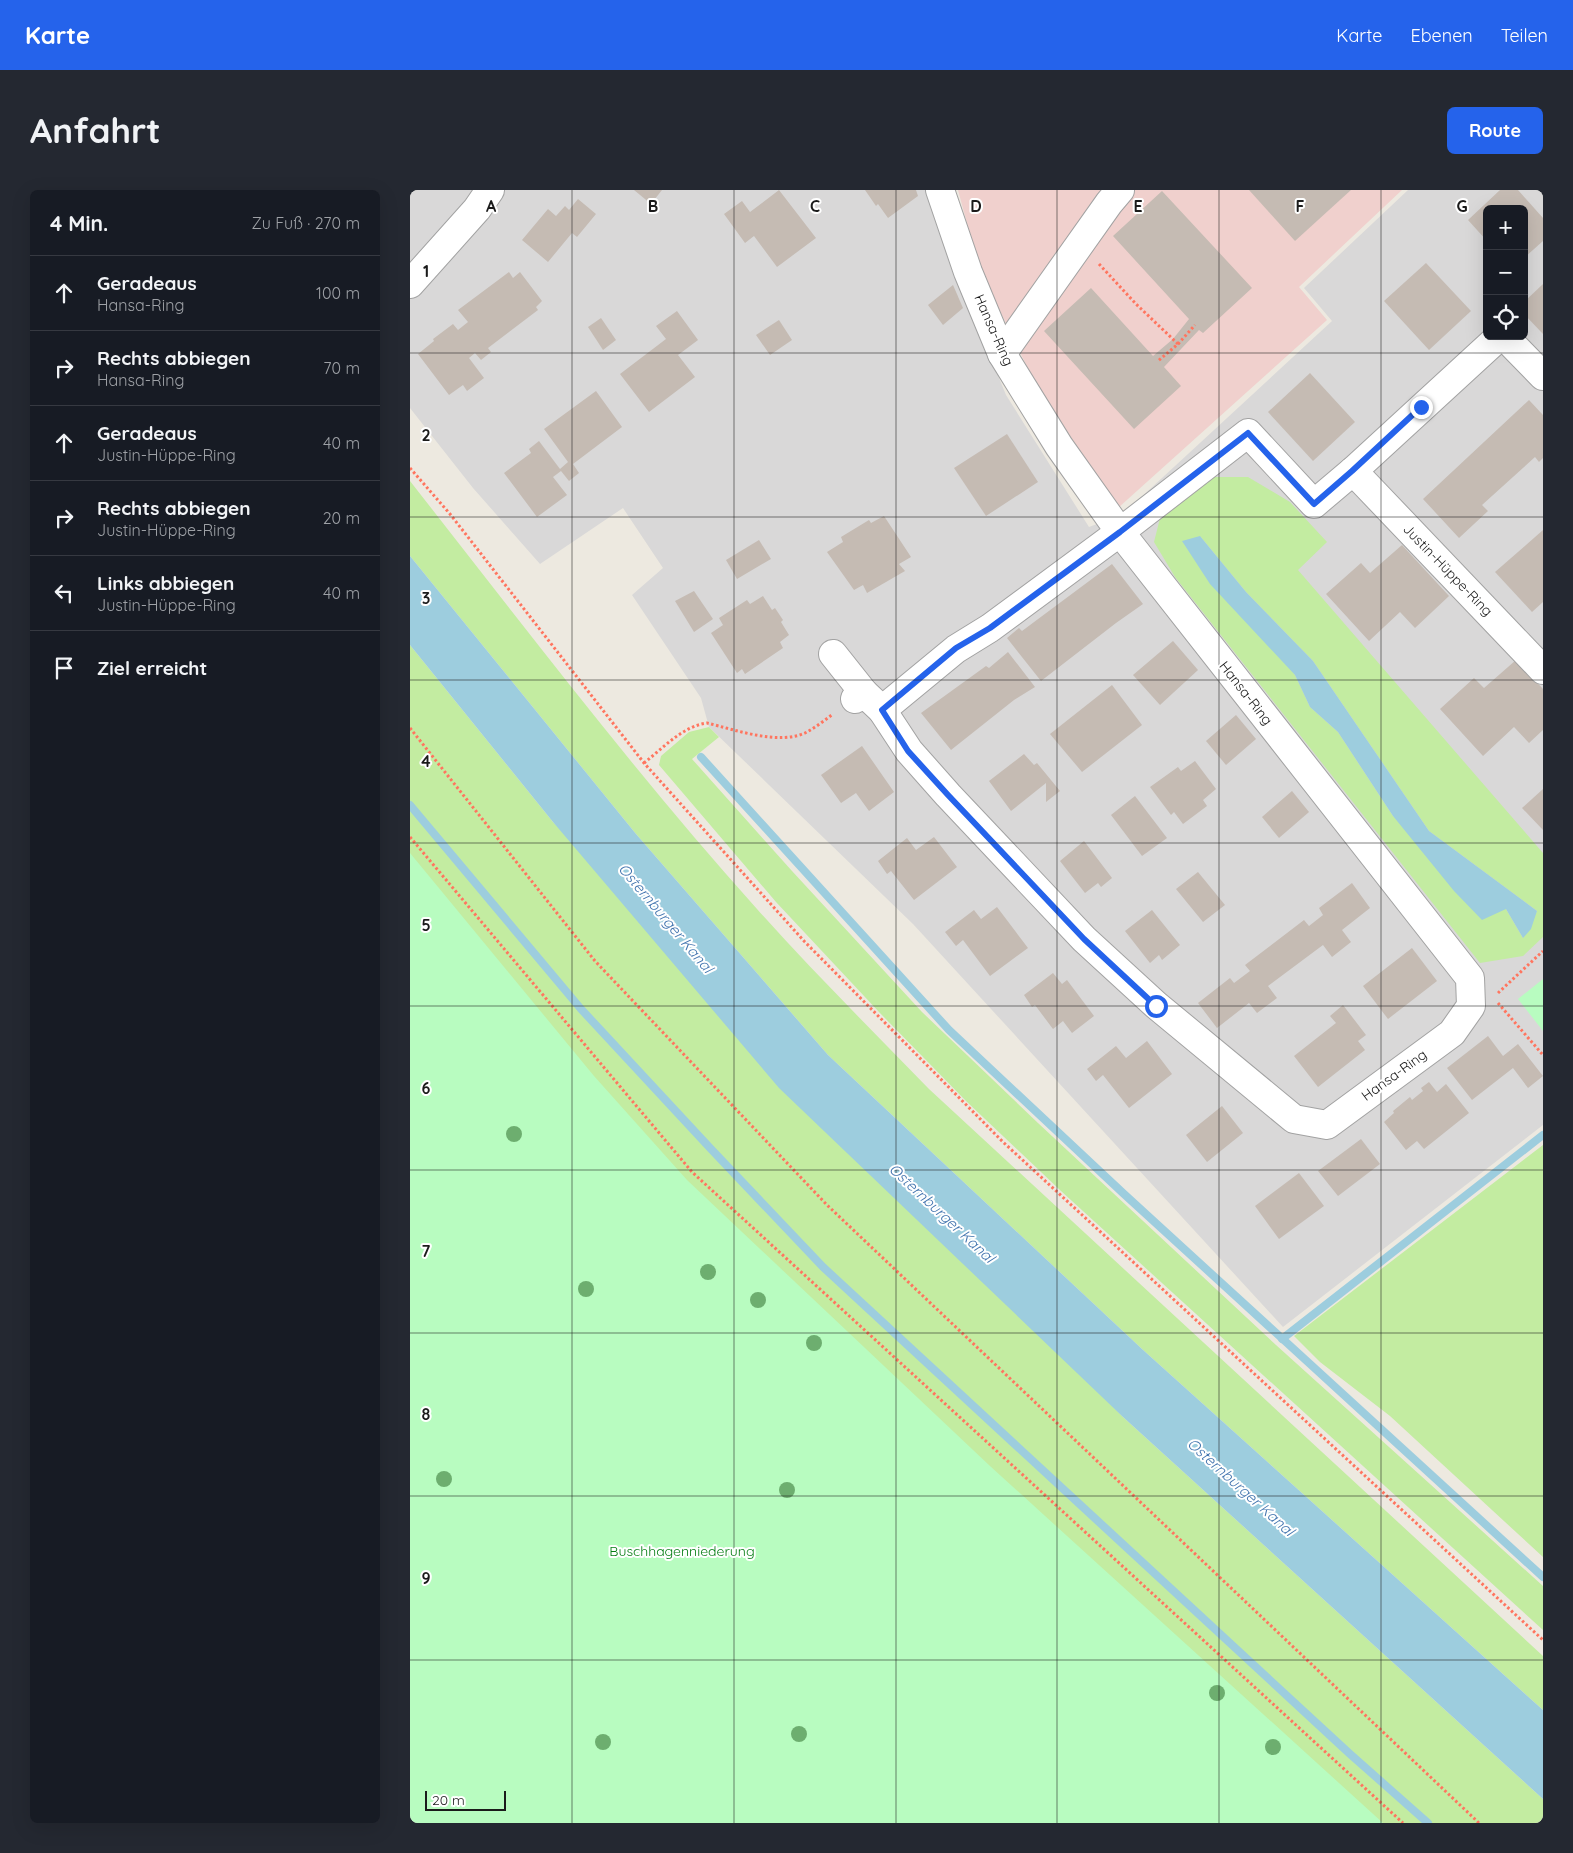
<!DOCTYPE html>
<html lang="de">
<head>
<meta charset="utf-8">
<style>
  :root { --surface:#171b24; --page:#242831; --text:#f1f3f6; --muted:#9ea1a6; --line:#363941; --accent:#2563eb }
  body { margin:0; font-family:Quicksand,sans-serif; background:var(--page); color:var(--text) }
  .controls { position:absolute; right:15px; top:15px; display:grid; overflow:hidden; border-radius:8px; box-shadow:0 5px 20px #0002 }
  .controls button { width:45px; height:45px; display:grid; place-items:center; padding:0; border:0; border-bottom:1px solid var(--line); background:var(--surface); color:var(--text); font:25px sans-serif }
  .scale { position:absolute; left:15px; bottom:12px; width:81px; box-sizing:border-box; padding-left:5px; border:2px solid #1b1b1b; border-top:0; font-size:14px; line-height:18px; white-space:nowrap; color:#1b1b1b; -webkit-text-stroke:4px #fff; paint-order:stroke }
  .stop { position:absolute; width:15px; height:15px; margin:-11px; border:4px solid #2563eb; border-radius:50%; background:#fff }
  .stop.end { background:#2563eb; border-color:#fff; box-shadow:0 1px 5px #0008 }
  .list { margin:0; padding:0; list-style:none }
  h2 { display:flex; justify-content:space-between; align-items:center; height:65px; margin:0; padding:0 20px; font-size:21px }
  h2 small { font-size:16px; font-weight:400; color:var(--muted) }
  .list li { display:grid; grid-template-columns:32px 1fr auto; gap:15px; align-items:center; box-sizing:border-box; height:75px; padding:0 20px; border-top:1px solid var(--line) }
  .list b { display:block; font-size:19px; white-space:nowrap }
  .list p { margin:0; font-size:16px; white-space:nowrap; color:var(--muted) }
  .list em { font-size:16px; font-style:normal; color:var(--muted) }
  .icon { flex:none; width:28px; height:28px; fill:none; stroke:currentColor; stroke-width:2; stroke-linecap:round; stroke-linejoin:round }
  .map { position:relative; flex:none; width:1133px; height:1633px; overflow:hidden; border-radius:8px }
  header { display:flex; align-items:center; gap:30px; box-sizing:border-box; height:70px; padding:0 25px; background:var(--accent); color:#fff }
  header strong { font-size:24px }
  nav { display:flex; gap:28px; margin-inline-start:auto; font-size:18px }
  .intro { display:flex; align-items:center; justify-content:space-between; box-sizing:border-box; height:120px; padding:0 30px }
  h1 { margin:0; font-size:35px }
  .button { padding:12px 22px; border-radius:8px; background:var(--accent); color:#fff; font-size:18px; font-weight:700 }
  main { display:flex; gap:30px; padding:0 30px }
  aside { flex:1; background:var(--surface); border-radius:8px; box-shadow:0 5px 20px #0002 }
  .map>svg:first-child { display:block }
  .residential { fill:#d9d8d8; fill-rule:evenodd }
  .commercial { fill:#f0d0cd }
  .grass { fill:#c3eca1; fill-rule:evenodd }
  .park { fill:#b8fcc0 }
  .water { fill:#9dcdde }
  .lines { fill:none; stroke-linecap:round; stroke-linejoin:round }
  .stream { stroke:#9dcdde; stroke-width:8 }
  .building { fill:#c5bbb3 }
  .minor-casing { stroke:#a2a2a2; stroke-width:30 }
  .path { stroke:#ff755f; stroke-width:3; stroke-dasharray:2.5 2.5; stroke-linecap:butt }
  .minor { stroke:#fff; stroke-width:28 }
  .tree { fill:#6dae6f }
  .route { stroke:#2563eb; stroke-width:6 }
  .grid { fill:none; stroke:#1b1b1b; stroke-width:1; stroke-opacity:0.55 }
  .labels { text-anchor:middle; dominant-baseline:central; stroke-width:4; stroke-linejoin:round; paint-order:stroke }
  .street-label { font-size:14px; fill:#1b1b1b; stroke:#fff }
  .park-label { font-size:14px; fill:#057d13; stroke:#fff }
  .water-label { font-size:15px; font-style:italic; fill:#4375af; stroke:#fff }
  .grid-label { font-size:16px; text-anchor:middle; font-weight:bold; fill:#1b1b1b; stroke:#fff; stroke-width:4; stroke-linejoin:round; paint-order:stroke }
</style>
</head>
<body>
<header>
<strong>Karte</strong>
<nav><a>Karte</a><a>Ebenen</a><a>Teilen</a></nav>
</header>
<div class="intro"><h1>Anfahrt</h1><a class="button">Route</a></div>
<main>
<aside>
<h2>4 Min.<small>Zu Fuß · 270 m</small></h2>
<ul class="list">
<li><svg class="icon" aria-label="ahead" viewBox="0 0 24 24"><path d="M12 20V5M6 11l6-6 6 6"/></svg><div><b>Geradeaus</b><p>Hansa-Ring</p></div><em>100 m</em></li>
<li><svg class="icon" aria-label="right" viewBox="0 0 24 24"><path d="M7 20v-9h11M14 6l5 5-5 5"/></svg><div><b>Rechts abbiegen</b><p>Hansa-Ring</p></div><em>70 m</em></li>
<li><svg class="icon" aria-label="ahead" viewBox="0 0 24 24"><path d="M12 20V5M6 11l6-6 6 6"/></svg><div><b>Geradeaus</b><p>Justin-Hüppe-Ring</p></div><em>40 m</em></li>
<li><svg class="icon" aria-label="right" viewBox="0 0 24 24"><path d="M7 20v-9h11M14 6l5 5-5 5"/></svg><div><b>Rechts abbiegen</b><p>Justin-Hüppe-Ring</p></div><em>20 m</em></li>
<li><svg class="icon" aria-label="left" viewBox="0 0 24 24"><path d="M17 20v-9H6M10 6l-5 5 5 5"/></svg><div><b>Links abbiegen</b><p>Justin-Hüppe-Ring</p></div><em>40 m</em></li>
<li><svg class="icon" aria-label="arrive" viewBox="0 0 24 24"><path d="M6 21V4h12l-3 4 3 4H6"/></svg><div><b>Ziel erreicht</b></div></li>
</ul>
</aside>
<div class="map">
<svg width="1133" height="1633" viewBox="0 0 1133 1633">
  <rect width="100%" height="100%" fill="#ede9e0"/>
  <path class="residential" d="M0,0h516l10,33 70,172 83,132 34,-13 209,-193 -28,-33 104,-98h135v935l-260,202 -370,-403 -204,-197 -8,-29 -69,-103 31,-27 -40,-60 -83,56 -67,-76 -63,-80zM1077,19h37v127h-37z"/>
  <path class="commercial" d="M548,0h444l-103,97 28,33 -209,188 -83,-125 -56,-115z"/>
  <g class="grass">
    <path d="M797,287h41l42,25 37,40 -29,28 245,283v84l-20,19 -43,7 -305,-386 -21,-35 7,-28zM790,346l46,56 67,69 116,170 108,80 -14,27 -17,-29 -113,-93 -55,-84 -28,-25 -15,-32z"/>
    <path d="M0,291c113,144 224,291 347,428 55,62 114,120 172,180l614,567v54l-401,-361 -314,-294 -192,-221 -226,-278z"/>
    <path d="M0,455l143,177 570,595 420,382v24h-906l-227,-968z"/>
    <path d="M299,537l10,10 -27,22 100,112 130,141 116,111 238,222 267,241v44l-482,-439 -95,-90 -87,-89 -103,-110 -117,-137 2,-9 28,-24z"/>
    <path d="M1133,955v412l-153,-141 -70,-54 -26,-26z"/>
  </g>
  <g class="park">
    <path d="M0,663l184,223 93,104 303,286 393,357h-973z"/>
    <path d="M1133,789v52l-25,-32z"/>
  </g>
  <g class="water">
    <path d="M790,346l46,56 67,69 116,170 108,80 -6,18 -8,9 -17,-29 -24,11 -28,-29 -61,-75 -55,-84 -28,-25 -15,-32 -85,-91 -28,-43z"/>
    <path d="M0,366l226,278 192,221 314,294 401,361v89l-420,-382 -344,-329 -226,-266 -143,-177z"/>
  </g>
  <g class="lines">
    <g class="stream">
      <path d="M291,567l248,273 175,164 419,383"/>
      <path d="M0,615l171,204 130,140 112,118 527,487 78,69"/>
      <path d="M872,1149l261,-204"/>
    </g>
  </g>
  <g class="building">
    <path d="M224,0h28l-11,14z"/>
    <path d="M369,0l37,48 -39,29 -23,-31 -9,7 -21,-29 18,-13 8,11z"/>
    <path d="M455,0h51l2,6 -30,22 -10,-14 -2,2z"/>
    <path d="M839,0h102l-56,51z"/>
    <path d="M1090,0h18l25,28v23l-19,17v-49h-37v32l-19,-21z"/>
    <path d="M752,1l90,97 -49,45 -4,-3 -35,37 17,19 -47,43 -90,-98 47,-43 62,68 20,-17 16,-20 -76,-83z"/>
    <path d="M168,9l18,15 -19,23 -5,-4 -24,29 -26,-22 26,-31 8,7 9,-10 4,4z"/>
    <path d="M1016,73l45,48 -42,39 -45,-49z"/>
    <path d="M99,82l4,6 7,-6 22,29 -6,6 2,3 -50,38 3,4 -10,8 -6,-7 -6,5 15,20 -17,13 -4,-6 -14,10 -31,-41 16,-13 -1,-2 20,-15 5,6 10,-8 -10,-12z"/>
    <path d="M1133,94v50l-19,-20v-12z"/>
    <path d="M543,95l10,23 -20,17 -15,-20z"/>
    <path d="M267,121l21,29 -20,15 17,22 -46,35 -29,-38 46,-35 -10,-13z"/>
    <path d="M191,128l15,22 -13,10 -15,-23z"/>
    <path d="M369,130l13,20 -22,15 -14,-20z"/>
    <path d="M900,183l45,49 -42,39 -45,-49z"/>
    <path d="M186,201l26,36 -49,37 6,9 -10,8 -8,-10 -8,6 14,18 -30,22 -33,-44 27,-20 -2,-4 10,-8 21,28 8,-7 -24,-33z"/>
    <path d="M1119,210l14,15v43l-4,4 -4,-5 -53,48 6,6 -29,27 -36,-39z"/>
    <path d="M597,244l31,48 -52,34 -32,-48z"/>
    <path d="M474,326l27,41 -12,7 6,7 -38,22 -4,-8 -9,5 -27,-38 16,-10 -2,-5 28,-17 2,3z"/>
    <path d="M1133,340v72l-11,10 -37,-40z"/>
    <path d="M349,350l12,19 -34,20 -11,-19z"/>
    <path d="M992,355l47,51 -34,32 -15,-16 -31,29 -43,-47 35,-31 9,10z"/>
    <path d="M702,374l31,40 -27,19 -75,58 -34,-43 12,-10 3,3z"/>
    <path d="M284,401l19,28 -19,13 -19,-31z"/>
    <path d="M353,406l9,14 3,-2 8,12 -2,2 8,13 -9,7 3,6 -38,26 -3,-5 -5,4 -26,-40 12,-8 -4,-7 28,-18 3,4z"/>
    <path d="M763,451l25,29 -38,35 -27,-30z"/>
    <path d="M598,462l27,35 -21,13 -63,50 -30,-37 65,-47 3,2z"/>
    <path d="M1106,470l27,29v41l-14,13 -15,-16 -31,29 -43,-47 34,-31 10,10z"/>
    <path d="M702,495l30,40 -60,47 -32,-38z"/>
    <path d="M826,525l20,24 -30,26 -20,-24z"/>
    <path d="M452,556l32,46 -25,19 -13,-18 -15,10 -20,-28z"/>
    <path d="M614,564l10,11 3,-2 23,28 -14,11v-19l-35,28 -22,-30z"/>
    <path d="M785,571l21,28 -13,11 4,6 -24,18 -9,-12 -3,3 -21,-28 28,-20 3,4z"/>
    <path d="M1133,599v41l-21,-22z"/>
    <path d="M882,601l17,21 -30,26 -17,-21z"/>
    <path d="M725,606l32,42 -25,18 -31,-41z"/>
    <path d="M524,647l23,30 -43,33 -23,-29 -4,3 -9,-13 29,-23 9,12z"/>
    <path d="M674,651l28,37 -11,9 -3,-4 -13,10 -25,-32z"/>
    <path d="M788,682l27,33 -22,17 -27,-33z"/>
    <path d="M942,693l18,25 -28,22 9,12 -19,15 -9,-12 -55,41 9,12 -20,15 -8,-10 -32,25 -19,-25 32,-25 4,5 16,-12 -5,-6 59,-45 5,6 14,-11 -4,-7z"/>
    <path d="M587,717l31,41 -38,28 -27,-36 -7,6 -11,-14 29,-22 7,9z"/>
    <path d="M742,720l28,35 -18,15 -3,-5 -9,8 -25,-32z"/>
    <path d="M1002,758l25,33 -49,38 -25,-33z"/>
    <path d="M643,783l9,11 5,-4 27,36 -22,17 -9,-12 -10,8 -18,-24 -3,2 -8,-12z"/>
    <path d="M933,815l23,30 -8,6 7,9 -47,37 -24,-31 42,-33 -6,-7z"/>
    <path d="M1078,846l15,20 15,-12 25,32 -15,12 -15,-20 -41,32 -25,-32z"/>
    <path d="M737,851l25,33 -43,34 -26,-33 -7,6 -9,-12 29,-23 10,12z"/>
    <path d="M1019,892l8,10 9,-8 23,29 -45,36 -7,-8 -11,9 -22,-28 10,-9 -1,-2 17,-14 2,3 11,-9 -2,-3z"/>
    <path d="M812,916l21,27 -36,29 -21,-27z"/>
    <path d="M951,949l19,25 -42,32 -20,-25z"/>
    <path d="M889,983l25,33 -45,33 -24,-33z"/>
  </g>
  <g class="lines">
    <defs>
      <g id="minor">
        <path d="M0,94l67,-75 13,-19"/>
        <path d="M1094,146l39,40"/>
        <path d="M592,164l107,-151 11,-13"/>
        <path d="M943,281l190,199"/>
        <path d="M423,464l31,39"/>
        <path d="M445,509l9,-6 18,17 74,-61 34,-21 130,-96 128,-99 66,71 39,-33 147,-135"/>
        <path d="M472,520l27,41 39,44 136,144 72,66 138,114 33,6 125,-92 19,-27 -1,-28 -350,-446 -61,-86 -57,-92 -34,-82 -28,-82"/>
      </g>
    </defs>
    <use href="#minor" class="minor-casing"/>
    <g class="path">
      <path d="M689,74l37,40 42,40 -20,17"/>
      <path d="M768,154l17,-19"/>
      <path d="M0,278l40,46 194,249 160,178 199,201 540,498"/>
      <path d="M0,538l185,233 232,244 652,618"/>
      <path d="M234,573c19,-15 39,-37 63,-40 29,7 73,23 100,9 9,-5 18,-12 26,-18"/>
      <path d="M0,647l282,335 711,651"/>
      <path d="M1088,803l45,-42"/>
      <path d="M1088,813l45,52"/>
    </g>
    <use href="#minor" class="minor"/>
  </g>
  <g class="tree">
    <circle cx="104" cy="944" r="8"/>
    <circle cx="298" cy="1082" r="8"/>
    <circle cx="176" cy="1099" r="8"/>
    <circle cx="348" cy="1110" r="8"/>
    <circle cx="404" cy="1153" r="8"/>
    <circle cx="34" cy="1289" r="8"/>
    <circle cx="377" cy="1300" r="8"/>
    <circle cx="807" cy="1503" r="8"/>
    <circle cx="389" cy="1544" r="8"/>
    <circle cx="193" cy="1552" r="8"/>
    <circle cx="863" cy="1557" r="8"/>
  </g>
  <g class="lines">
    <path class="route" d="M746,816l-72,-67 -136,-144 -40,-44 -26,-41 74,-62 34,-20 130,-96 128,-99 66,71 38,-33 69,-64"/>
  </g>
  <path class="grid" d="M162,0v1633M324,0v1633M486,0v1633M647,0v1633M809,0v1633M971,0v1633M0,163h1133M0,327h1133M0,490h1133M0,653h1133M0,816h1133M0,980h1133M0,1143h1133M0,1306h1133M0,1470h1133"/>
  <g class="labels">
    <g class="street-label">
      <text transform="translate(584 140) rotate(66)">Hansa-Ring</text>
      <text transform="translate(1038 380) rotate(46)">Justin-Hüppe-Ring</text>
      <text transform="translate(836 503) rotate(52)">Hansa-Ring</text>
      <text transform="translate(984 885) rotate(-36)">Hansa-Ring</text>
    </g>
    <g class="park-label">
      <text x="272" y="1361">Buschhagenniederung</text>
    </g>
    <g class="water-label">
      <text transform="translate(256 728) rotate(50)">Osternburger Kanal</text>
      <text transform="translate(532 1023) rotate(43)">Osternburger Kanal</text>
      <text transform="translate(831 1297) rotate(42)">Osternburger Kanal</text>
    </g>
  </g>
  <g class="grid-label">
    <text x="81" y="22">A</text>
    <text x="243" y="22">B</text>
    <text x="405" y="22">C</text>
    <text x="566" y="22">D</text>
    <text x="728" y="22">E</text>
    <text x="890" y="22">F</text>
    <text x="1052" y="22">G</text>
    <text x="16" y="87">1</text>
    <text x="16" y="251">2</text>
    <text x="16" y="414">3</text>
    <text x="16" y="577">4</text>
    <text x="16" y="741">5</text>
    <text x="16" y="904">6</text>
    <text x="16" y="1067">7</text>
    <text x="16" y="1230">8</text>
    <text x="16" y="1394">9</text>
  </g>
</svg>
<div class="controls">
<button>+</button>
<button>−</button>
<button><svg class="icon" aria-label="locate" viewBox="0 0 24 24"><circle cx="12" cy="12" r="6"/><path d="M12 2v4M12 18v4M2 12h4M18 12h4"/></svg></button>
</div>
<div class="scale">20 m</div>
<div class="stop" style="left:746px;top:816px"></div>
<div class="stop end" style="left:1011px;top:217px"></div>
</div>
</main>
</body>
</html>
